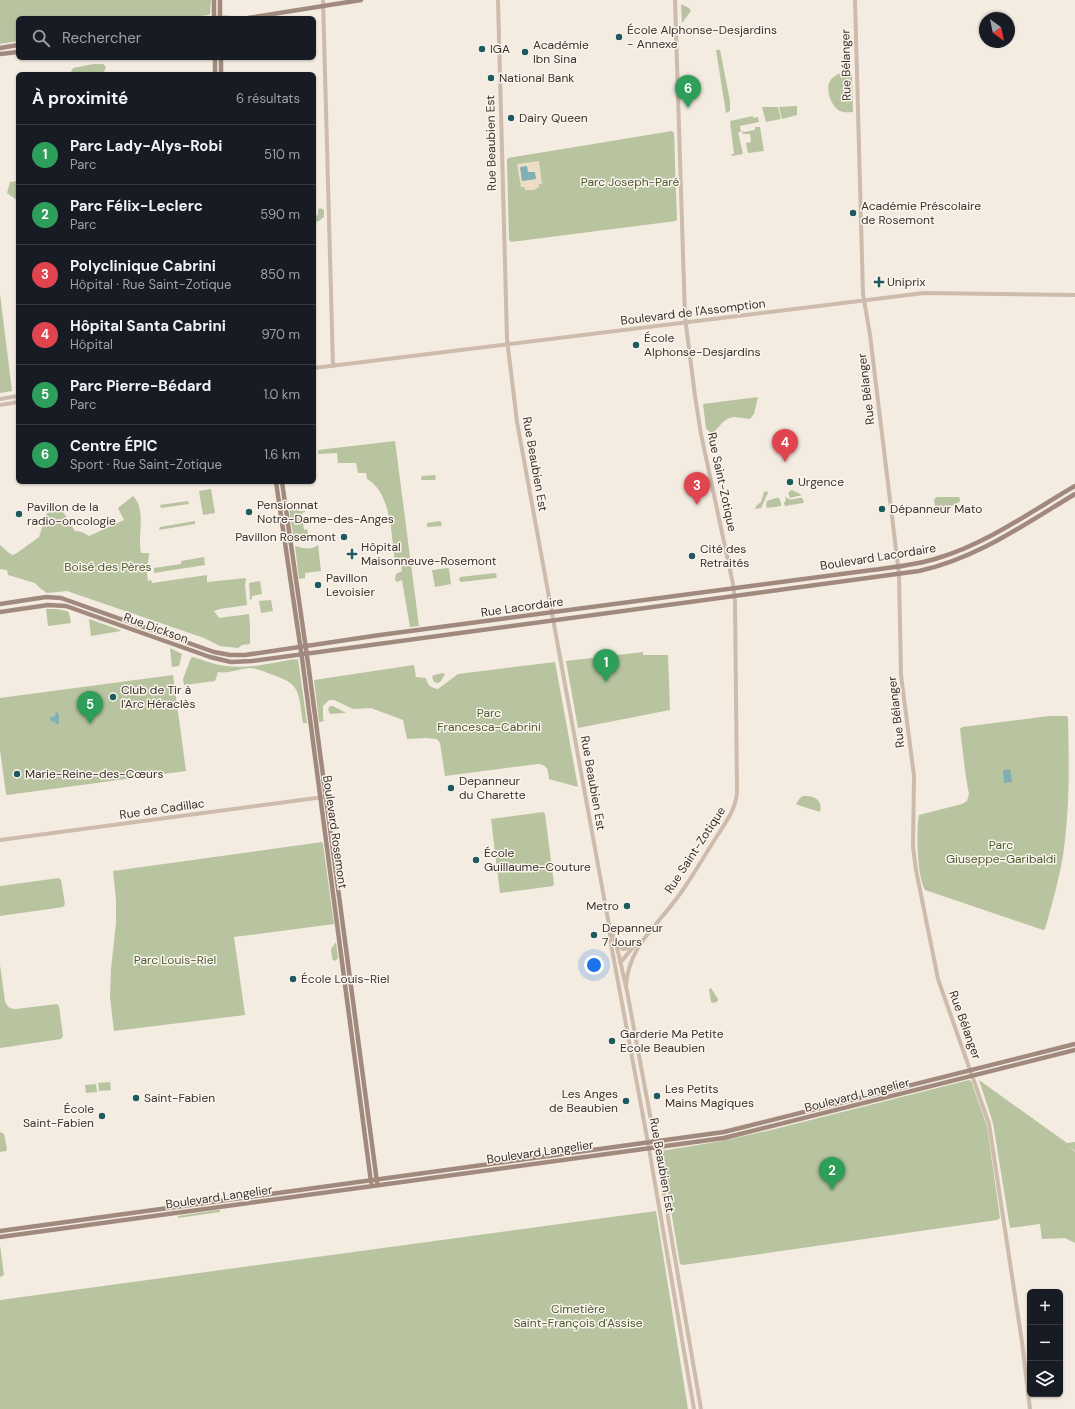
<!DOCTYPE html>
<html lang="fr">
<head>
<meta charset="utf-8">
<style>
  :root { --surface:#171b24; --page:#20242c; --text:#f1f3f6; --muted:#9ea1a6; --line:#363941; --accent:#7c3aed }
  body { margin:0; font-family:"DM Sans",sans-serif; background:var(--page); color:var(--text) }
  .controls { position:absolute; right:12px; bottom:12px; display:grid; overflow:hidden; border-radius:6px; box-shadow:0 1px 3px #0004 }
  .controls button { width:36px; height:36px; display:grid; place-items:center; padding:0; border:0; border-bottom:1px solid var(--line); background:var(--surface); color:var(--text); font:20px sans-serif }
  .compass { position:absolute; left:979px; top:12px; width:36px; height:36px; border-radius:50%; background:var(--surface); box-shadow:0 1px 3px #0004; rotate:147deg }
  .you { position:absolute; left:594px; top:965px; width:14px; height:14px; margin:-10px; border:3px solid #fff; border-radius:50%; background:#1a73e8; box-shadow:0 0 0 6px #1a73e833 }
  .badge { display:grid; place-items:center; width:26px; height:26px; border-radius:50%; background:var(--accent); color:#fff; font-size:13px; font-weight:700 }
  .pin { position:absolute; translate:-50% -33px; filter:drop-shadow(0 1px 2px #0008) }
  .pin::after { content:''; position:absolute; top:21px; width:14px; height:12px; background:inherit; clip-path:polygon(0 0,100% 0,50% 100%) }
  .list { margin:0; padding:0; list-style:none }
  h2 { display:flex; justify-content:space-between; align-items:center; height:52px; margin:0; padding:0 16px; font-size:17px }
  h2 small { font-size:13px; font-weight:400; color:var(--muted) }
  .list li { display:grid; grid-template-columns:26px 1fr auto; gap:12px; align-items:center; box-sizing:border-box; height:60px; padding:0 16px; border-top:1px solid var(--line) }
  .list b { display:block; font-size:15px; white-space:nowrap }
  .list p { margin:0; font-size:13px; white-space:nowrap; color:var(--muted) }
  .list em { font-size:13px; font-style:normal; color:var(--muted) }
  .icon { flex:none; width:22px; height:22px; fill:none; stroke:currentColor; stroke-width:2; stroke-linecap:round; stroke-linejoin:round }
  .map { position:relative; flex:none; width:1075px; height:1409px; overflow:hidden }
  .search { position:absolute; background:var(--surface); box-shadow:0 1px 3px #0004; left:16px; top:16px; width:300px; height:44px; display:flex; align-items:center; gap:10px; box-sizing:border-box; padding:0 14px; border-radius:6px; color:var(--muted); font-size:15px }
  .panel { position:absolute; background:var(--surface); box-shadow:0 1px 3px #0004; left:16px; top:72px; width:300px; height:412px; border-radius:6px }
  .map>svg:first-child { display:block }
  .green { fill:#b8c4a0 }
  .plaza { fill:#ecdcc8 }
  .water { fill:#7fb0b2 }
  .lines { fill:none; stroke-linecap:round; stroke-linejoin:round }
  .tertiary { stroke:#cdbbac; stroke-width:4 }
  .secondary { stroke:#a18a7d; stroke-width:4.5 }
  .poi-dot { fill:#1f5a5e; stroke:#fbf5ee; stroke-width:1.5 }
  .labels { text-anchor:middle; dominant-baseline:central; stroke-width:3; stroke-linejoin:round; paint-order:stroke }
  .poi-label { font-size:12px; fill:#3b302b; stroke:#fbf5ee; text-anchor:start }
  .street-label { font-size:12px; fill:#3b302b; stroke:#fbf5ee }
  .park-label { font-size:12px; fill:#4a5a2e; stroke:#fbf5ee }
</style>
</head>
<body>
<div class="map">
<svg width="1075" height="1409" viewBox="0 0 1075 1409">
  <rect width="100%" height="100%" fill="#f4ebe1"/>
  <g class="green">
    <path d="M0,0h211l-1,14 -2,1 -21,3h-169v23l-18,3z"/>
    <path d="M681,4l8,4 2,3 -9,12z"/>
    <path d="M716,50h4l10,51v10l-4,2z"/>
    <path d="M93,64h10l3,3 -2,5 -3,2h-31l3,-6z"/>
    <path d="M838,74h14l1,38c-4,0 -9,1 -13,-1 -8,-4 -14,-19 -11,-28 2,-5 5,-6 9,-9z"/>
    <path d="M797,106v9l-15,4 -3,-12z"/>
    <path d="M762,107h16l3,12 -15,3z"/>
    <path d="M753,116v2l5,-1 1,5 -19,4 1,6h-3l5,22 -11,2 -1,-2h3l-4,-33z"/>
    <path d="M755,127h5l4,24 -16,2 -2,-10 5,-1 -1,-8h-7l-1,-3 2,1 11,-2z"/>
    <path d="M672,131l2,2 3,87 -1,1 -165,21 -2,-2 -2,-80 1,-2z"/>
    <path d="M18,181v20l-11,-8 3,-11z"/>
    <path d="M320,208l4,2v7l-5,4 -5,1v-6l4,-1v-5z"/>
    <path d="M0,294l12,97 -12,2z"/>
    <path d="M758,397l-4,17 -4,5 -16,-2 -5,1 -6,4 -9,10h-4l-4,-3 -3,-25z"/>
    <path d="M395,441l24,185 -9,1 -8,-47 -5,2 -2,-2 1,-6 6,-3 -1,-6 -6,-3c-4,-26 -3,-69 -28,-83l-1,-6h-8l-2,-10h-18l-1,-10 -19,1v-4z"/>
    <path d="M435,475l1,2 -1,3h-14l1,-4z"/>
    <path d="M211,489l4,24 -12,2 -4,-24z"/>
    <path d="M791,490h1l10,5 -12,3 -2,-5z"/>
    <path d="M767,491l1,2 -7,15 -6,1 1,-3 5,-4 3,-10z"/>
    <path d="M133,496c14,14 4,40 8,57h8l-2,20 1,8 3,-1 1,3 55,-8v7l39,-4 -1,8 2,19 -27,4 -6,2 5,7 30,-4 1,11v19l-8,1 -4,3 -18,-2 -16,-8 -137,-47 -20,2 -7,-5 -5,-5 -27,-8 -1,-5 -7,-1v-24l9,8 4,2 4,-2 22,-16 8,-24 10,-4 5,1 13,21 7,1 7,4 35,-16 -6,-12z"/>
    <path d="M785,496c6,7 9,1 17,2l2,4 -1,1 -18,3 -1,-3 2,-3z"/>
    <path d="M937,497h21l2,1v3l-2,2 -20,9 -3,-4 -1,-9z"/>
    <path d="M776,498h3l2,5v3l-14,2 -1,-3 1,-4z"/>
    <path d="M188,501l1,3 -28,4 -1,-3z"/>
    <path d="M298,507l1,4h6v1l-3,1 2,17 3,-1 1,5 -7,1 -7,6 -5,-32z"/>
    <path d="M195,521v3l-36,6 1,-3z"/>
    <path d="M440,521l2,3 -1,2 -14,1v-4z"/>
    <path d="M318,545l3,26 -16,2v5l-6,1 -4,-33c7,2 16,5 23,-1z"/>
    <path d="M204,557l1,8 -51,8v-5l27,-4v-3z"/>
    <path d="M448,568l1,1 2,15 -16,3 -3,-17z"/>
    <path d="M495,573l2,3 -1,2 -35,4 -2,-2 1,-3z"/>
    <path d="M260,581l2,13 -10,2v3l-2,1 -1,-17z"/>
    <path d="M271,600l2,11 -12,2 -2,-12z"/>
    <path d="M46,609h10l11,2 2,2 2,10 -23,3z"/>
    <path d="M89,619l31,11 1,1 -30,5z"/>
    <path d="M170,648l12,6 -3,12 -7,1z"/>
    <path d="M643,652v3h25l2,55 -92,18 -12,-67z"/>
    <path d="M193,657c11,3 21,8 33,9 22,3 46,-3 69,-7v1l3,-1 9,64h-4c-5,-31 -1,-39 -33,-49 -7,-3 -14,-6 -21,-6 -10,1 -22,6 -31,4l-3,9 -31,4 -1,-6 8,-21z"/>
    <path d="M555,662l23,125 -29,-8c-1,-9 -1,-14 -11,-15l-93,12 -5,-33 -3,-4 -11,-1 -19,1 -4,-19 -32,-12 -18,1 -19,-9h-5l-6,6v12l1,3 -5,1 -5,-42 100,-15 2,12 10,1c1,7 5,10 12,11l20,-15z"/>
    <path d="M443,673l2,1 -4,7 -3,2 -4,-1 -2,-5 2,-2z"/>
    <path d="M173,675l13,96 -179,24 -1,-1 -6,-44v-52z"/>
    <path d="M330,706h3l13,7 -16,1 -2,-5z"/>
    <path d="M1049,716h17l2,1c1,46 2,92 -5,138 -4,25 -11,49 -18,74l-2,1 -118,-40c-8,-14 -9,-60 -6,-75l43,-11 5,-3 2,-7 -3,-16 -6,-49 2,-2z"/>
    <path d="M803,796c11,-1 20,4 17,16l-22,-7 -2,-1 4,-6z"/>
    <path d="M543,812l2,2 9,70 -1,2 -53,7 -9,-74z"/>
    <path d="M322,842l1,2 11,80 -100,13 11,78 -131,16 -4,-34 1,-28 5,-46v-23l-3,-29z"/>
    <path d="M59,878l2,2 4,24 -2,3 -63,9v-30z"/>
    <path d="M336,942l2,16 -3,3 -3,-2 -1,-10z"/>
    <path d="M0,965l5,36c2,6 5,8 11,8l41,-5 2,2 4,30 -2,3 -61,9z"/>
    <path d="M711,988l7,11v2l-4,2 -3,-1 -2,-13z"/>
    <path d="M969,1080l2,1 16,45 13,92 -3,2 -314,45 -3,-1 -19,-113 61,-10 49,-11z"/>
    <path d="M979,1080l88,63 8,-1v9l-7,-6 7,7v91l-10,-5 -23,1 -2,-15 -30,4 -17,-105z"/>
    <path d="M110,1082l1,8 -12,1 -1,-8z"/>
    <path d="M96,1084l1,8 -11,1 -1,-8z"/>
    <path d="M0,1132l4,2 3,15 -1,2 -6,1z"/>
    <path d="M218,1210h2v2l-42,6v-2z"/>
    <path d="M656,1211l32,198h-688v-109z"/>
    <path d="M0,1245l4,30 -4,2z"/>
  </g>
  <path class="plaza" d="M539,161l3,23h-3v3l-5,3h-9l-1,-3h-3l-4,-23z"/>
  <g class="water">
    <path d="M527,166l1,6h7l1,7 -14,2 -2,-14z"/>
    <path d="M56,712h1l2,2v10h-4l1,-3 -3,1 -3,-3 1,-2 4,-1z"/>
    <path d="M1010,769l2,13 -8,1 -1,-13z"/>
  </g>
  <g class="lines">
    <g class="tertiary">
      <path d="M323,0l10,366"/>
      <path d="M498,0l9,339 10,83 92,503 2,19 37,199 46,266"/>
      <path d="M855,0l8,294 7,41 29,239 2,101 13,101 -1,71 3,23 22,109 51,145 33,218 8,67"/>
      <path d="M314,368l610,-75 151,2"/>
      <path d="M0,399l18,-3"/>
      <path d="M0,405l18,-3"/>
      <path d="M0,840l324,-43"/>
      <path d="M611,931l5,12 11,48 28,151 46,267"/>
      <path d="M616,944l7,5 8,-2"/>
      <path d="M620,963l14,-17 6,-5"/>
      <path d="M626,985c3,-39 30,-58 51,-87 15,-20 27,-42 40,-62 9,-14 19,-27 20,-44l-2,-190 -2,-18 -32,-150 -6,-38 -10,-79 -10,-317"/>
    </g>
    <g class="secondary">
      <path d="M214,0v18"/>
      <path d="M217,18h11"/>
      <path d="M220,18v-18"/>
      <path d="M248,18l113,-18"/>
      <path d="M0,48l18,-3"/>
      <path d="M0,54l18,-2"/>
      <path d="M215,58v16"/>
      <path d="M221,58v16"/>
      <path d="M276,482l26,176 69,524"/>
      <path d="M282,482l27,188 68,512"/>
      <path d="M0,604l46,-7 15,1 153,54 16,3h15l135,-20 492,-65c22,-3 45,-5 66,-12 48,-14 94,-47 137,-72"/>
      <path d="M0,612l48,-7 18,1 144,51 21,5 21,-1 667,-90c57,-12 106,-47 156,-77"/>
      <path d="M0,1231l724,-99 351,-88"/>
      <path d="M0,1237l724,-99 351,-88"/>
    </g>
  </g>
  <g class="poi-dot">
    <circle cx="619" cy="37" r="4"/>
    <circle cx="482" cy="49" r="4"/>
    <circle cx="525" cy="52" r="4"/>
    <circle cx="491" cy="78" r="4"/>
    <circle cx="511" cy="118" r="4"/>
    <circle cx="853" cy="213" r="4"/>
    <path d="M877 276h4v4h4v4h-4v4h-4v-4h-4v-4h4z"/>
    <circle cx="636" cy="345" r="4"/>
    <circle cx="790" cy="482" r="4"/>
    <circle cx="882" cy="509" r="4"/>
    <circle cx="249" cy="512" r="4"/>
    <circle cx="19" cy="514" r="4"/>
    <circle cx="344" cy="537" r="4"/>
    <path d="M350 548h4v4h4v4h-4v4h-4v-4h-4v-4h4z"/>
    <circle cx="692" cy="556" r="4"/>
    <circle cx="318" cy="585" r="4"/>
    <circle cx="113" cy="697" r="4"/>
    <circle cx="17" cy="774" r="4"/>
    <circle cx="451" cy="788" r="4"/>
    <circle cx="476" cy="860" r="4"/>
    <circle cx="627" cy="906" r="4"/>
    <circle cx="594" cy="935" r="4"/>
    <circle cx="293" cy="979" r="4"/>
    <circle cx="612" cy="1041" r="4"/>
    <circle cx="657" cy="1096" r="4"/>
    <circle cx="136" cy="1098" r="4"/>
    <circle cx="626" cy="1101" r="4"/>
    <circle cx="102" cy="1116" r="4"/>
  </g>
  <g class="labels">
    <g class="poi-label">
      <text x="627" y="30">École Alphonse-Desjardins<tspan x="627" dy="14">- Annexe</tspan></text>
      <text x="533" y="45">Académie<tspan x="533" dy="14">Ibn Sina</tspan></text>
      <text x="490" y="49">IGA</text>
      <text x="499" y="78">National Bank</text>
      <text x="519" y="118">Dairy Queen</text>
      <text x="861" y="206">Académie Préscolaire<tspan x="861" dy="14">de Rosemont</tspan></text>
      <text x="887" y="282">Uniprix</text>
      <text x="644" y="338">École<tspan x="644" dy="14">Alphonse-Desjardins</tspan></text>
      <text x="798" y="482">Urgence</text>
      <text x="257" y="505">Pensionnat<tspan x="257" dy="14">Notre-Dame-des-Anges</tspan></text>
      <text x="27" y="507">Pavillon de la<tspan x="27" dy="14">radio-oncologie</tspan></text>
      <text x="890" y="509">Dépanneur Mato</text>
      <text x="336" y="537" text-anchor="end">Pavillon Rosemont</text>
      <text x="361" y="547">Hôpital<tspan x="361" dy="14">Maisonneuve-Rosemont</tspan></text>
      <text x="700" y="549">Cité des<tspan x="700" dy="14">Retraités</tspan></text>
      <text x="326" y="578">Pavillon<tspan x="326" dy="14">Levoisier</tspan></text>
      <text x="121" y="690">Club de Tir à<tspan x="121" dy="14">l'Arc Héraclès</tspan></text>
      <text x="25" y="774">Marie-Reine-des-Cœurs</text>
      <text x="459" y="781">Depanneur<tspan x="459" dy="14">du Charette</tspan></text>
      <text x="484" y="853">École<tspan x="484" dy="14">Guillaume-Couture</tspan></text>
      <text x="619" y="906" text-anchor="end">Metro</text>
      <text x="602" y="928">Depanneur<tspan x="602" dy="14">7 Jours</tspan></text>
      <text x="301" y="979">École Louis-Riel</text>
      <text x="620" y="1034">Garderie Ma Petite<tspan x="620" dy="14">Ecole Beaubien</tspan></text>
      <text x="665" y="1089">Les Petits<tspan x="665" dy="14">Mains Magiques</tspan></text>
      <text x="618" y="1094" text-anchor="end">Les Anges<tspan x="618" dy="14">de Beaubien</tspan></text>
      <text x="144" y="1098">Saint-Fabien</text>
      <text x="94" y="1109" text-anchor="end">École<tspan x="94" dy="14">Saint-Fabien</tspan></text>
    </g>
    <g class="street-label">
      <text transform="translate(846 65) rotate(-91)">Rue Bélanger</text>
      <text transform="translate(491 143) rotate(-91)">Rue Beaubien Est</text>
      <text transform="translate(693 312) rotate(-7)">Boulevard de l'Assomption</text>
      <text transform="translate(866 389) rotate(-97)">Rue Bélanger</text>
      <text transform="translate(535 464) rotate(80)">Rue Beaubien Est</text>
      <text transform="translate(722 482) rotate(78)">Rue Saint-Zotique</text>
      <text transform="translate(878 557) rotate(-9)">Boulevard Lacordaire</text>
      <text transform="translate(522 607) rotate(-8)">Rue Lacordaire</text>
      <text transform="translate(156 628) rotate(20)">Rue Dickson</text>
      <text transform="translate(896 712) rotate(-97)">Rue Bélanger</text>
      <text transform="translate(593 783) rotate(80)">Rue Beaubien Est</text>
      <text transform="translate(162 809) rotate(-8)">Rue de Cadillac</text>
      <text transform="translate(335 832) rotate(82)">Boulevard Rosemont</text>
      <text transform="translate(695 850) rotate(-57)">Rue Saint-Zotique</text>
      <text transform="translate(965 1025) rotate(70)">Rue Bélanger</text>
      <text transform="translate(857 1095) rotate(-14)">Boulevard Langelier</text>
      <text transform="translate(540 1152) rotate(-8)">Boulevard Langelier</text>
      <text transform="translate(662 1165) rotate(80)">Rue Beaubien Est</text>
      <text transform="translate(219 1197) rotate(-8)">Boulevard Langelier</text>
    </g>
    <g class="park-label">
      <text x="630" y="182">Parc Joseph-Paré</text>
      <text x="108" y="567">Boisé des Pères</text>
      <text x="489" y="713">Parc<tspan x="489" dy="14">Francesca-Cabrini</tspan></text>
      <text x="1001" y="845">Parc<tspan x="1001" dy="14">Giuseppe-Garibaldi</tspan></text>
      <text x="175" y="960">Parc Louis-Riel</text>
      <text x="578" y="1309">Cimetière<tspan x="578" dy="14">Saint-François d'Assise</tspan></text>
    </g>
  </g>
</svg>
<div class="controls">
<button>+</button>
<button>−</button>
<button><svg class="icon" aria-label="layers" viewBox="0 0 24 24"><path d="M12 4l9 5-9 5-9-5zM3 14l9 5 9-5"/></svg></button>
</div>
<svg class="compass" viewBox="-18 -18 36 36"><path d="M0-13l5 13h-10z" fill="#e53935"/><path d="M0 13l5-13h-10z" fill="#9ea1a6"/></svg>
<div class="you"></div>
<div class="pin badge" style="left:606px;top:682px;background:#2e9e5b">1</div>
<div class="pin badge" style="left:832px;top:1190px;background:#2e9e5b">2</div>
<div class="pin badge" style="left:697px;top:505px;background:#e0444e">3</div>
<div class="pin badge" style="left:785px;top:462px;background:#e0444e">4</div>
<div class="pin badge" style="left:90px;top:724px;background:#2e9e5b">5</div>
<div class="pin badge" style="left:688px;top:108px;background:#2e9e5b">6</div>
<div class="search"><svg class="icon" aria-label="search" viewBox="0 0 24 24"><circle cx="10" cy="10" r="6"/><path d="M15 15l6 6"/></svg>Rechercher</div>
<section class="panel">
<h2>À proximité<small>6 résultats</small></h2>
<ul class="list">
<li><span class="badge" style="background:#2e9e5b">1</span><div><b>Parc Lady-Alys-Robi</b><p>Parc</p></div><em>510 m</em></li>
<li><span class="badge" style="background:#2e9e5b">2</span><div><b>Parc Félix-Leclerc</b><p>Parc</p></div><em>590 m</em></li>
<li><span class="badge" style="background:#e0444e">3</span><div><b>Polyclinique Cabrini</b><p>Hôpital · Rue Saint-Zotique</p></div><em>850 m</em></li>
<li><span class="badge" style="background:#e0444e">4</span><div><b>Hôpital Santa Cabrini</b><p>Hôpital</p></div><em>970 m</em></li>
<li><span class="badge" style="background:#2e9e5b">5</span><div><b>Parc Pierre-Bédard</b><p>Parc</p></div><em>1.0 km</em></li>
<li><span class="badge" style="background:#2e9e5b">6</span><div><b>Centre ÉPIC</b><p>Sport · Rue Saint-Zotique</p></div><em>1.6 km</em></li>
</ul>
</section>
</div>
</body>
</html>
